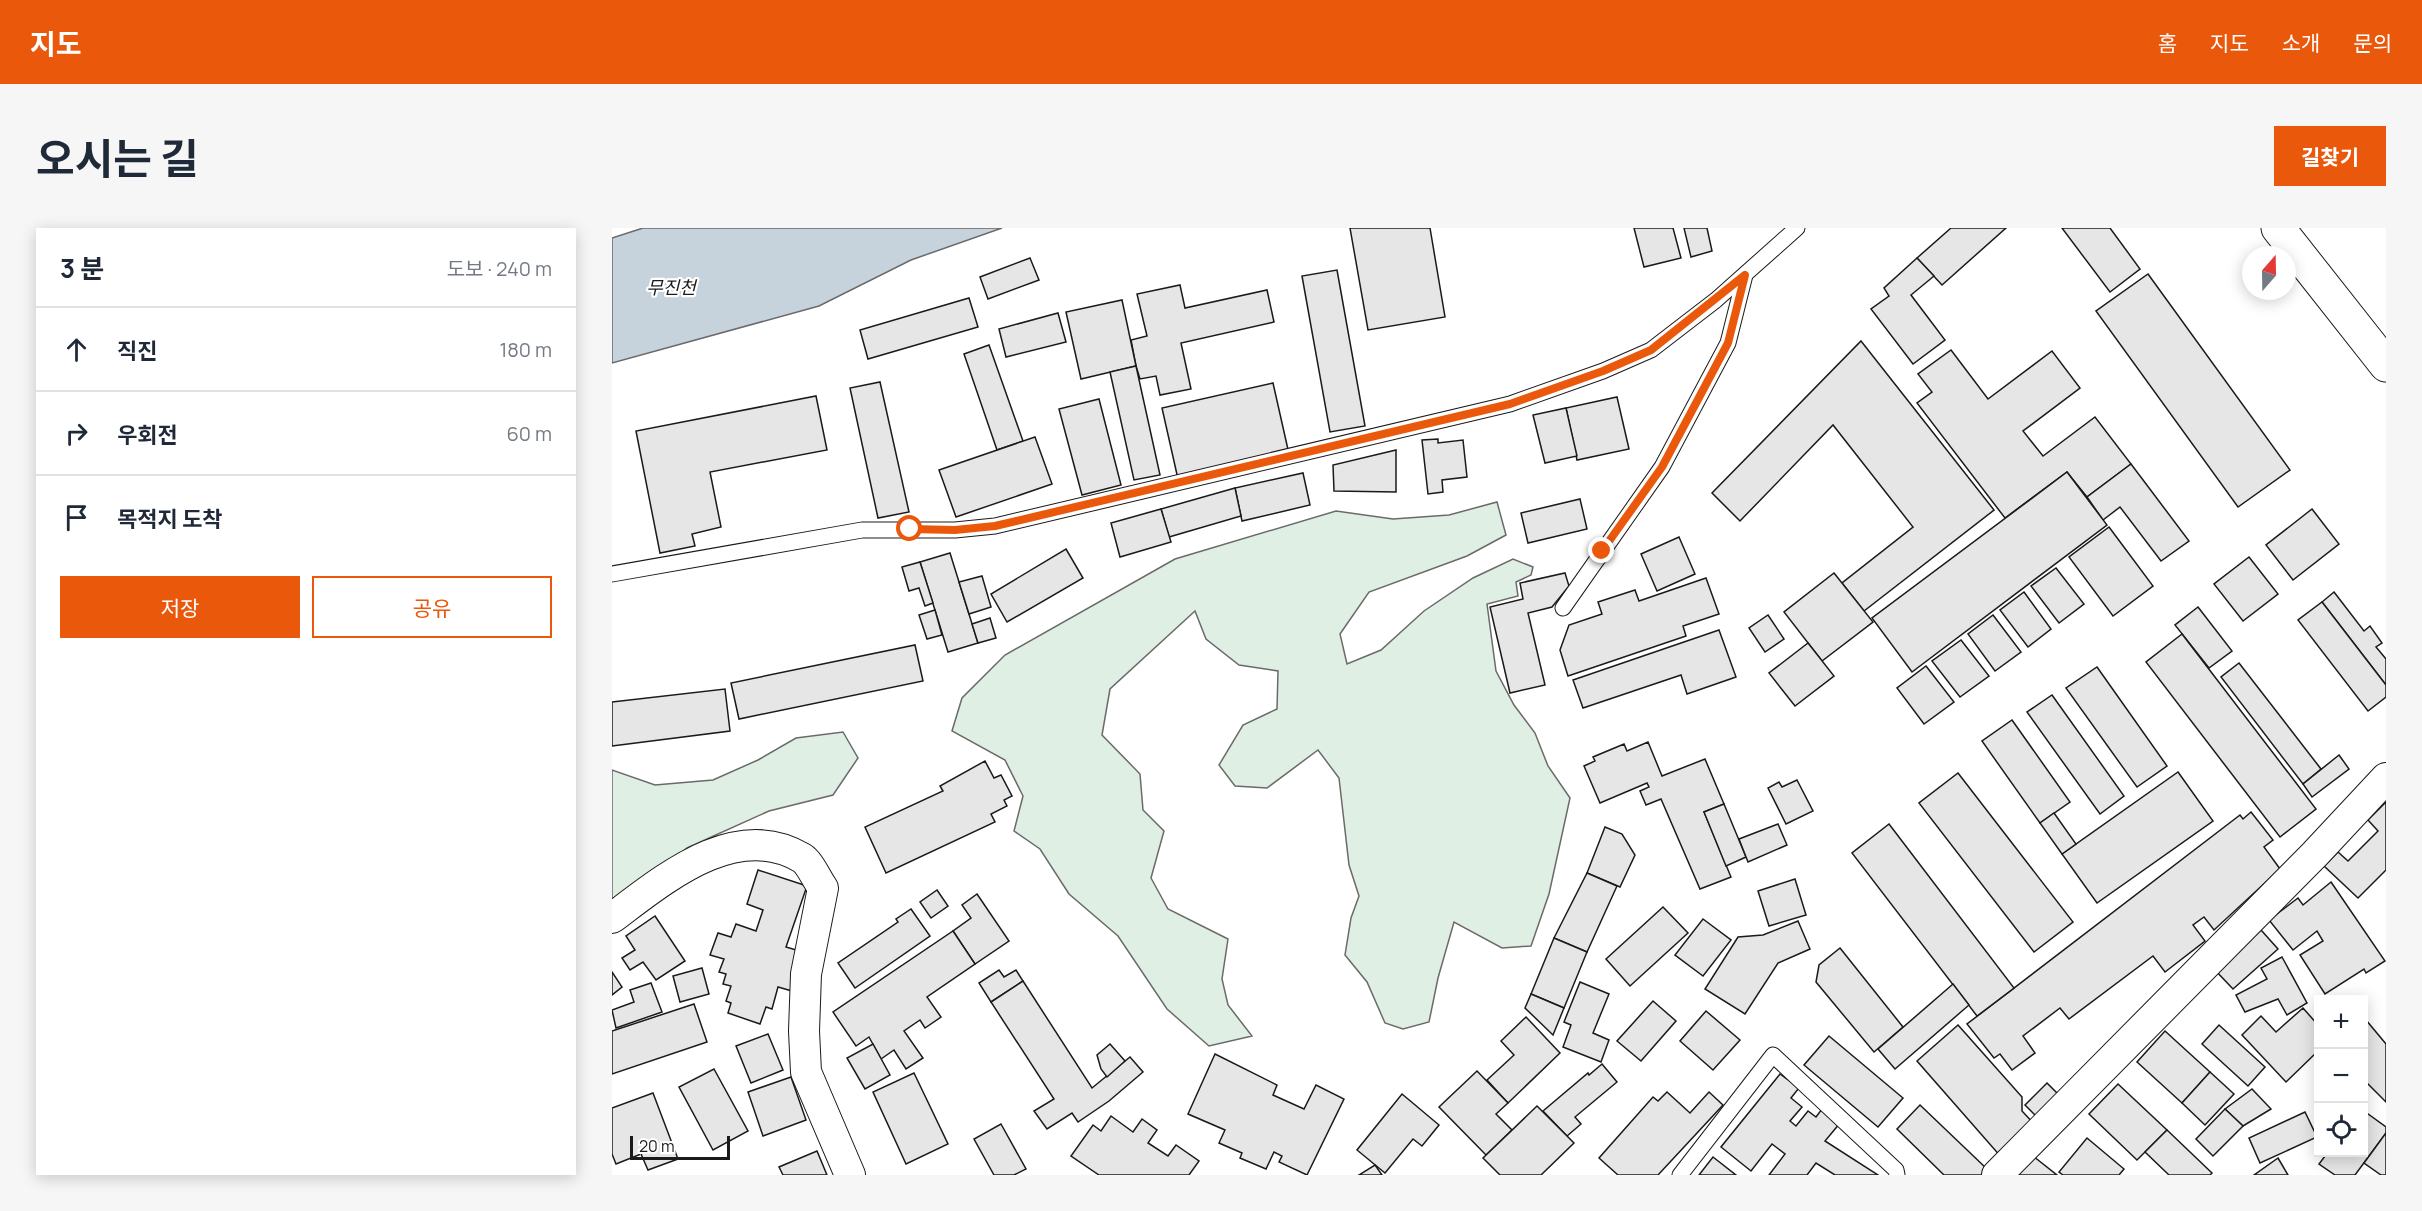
<!DOCTYPE html>
<html lang="ko">
<head>
<meta charset="utf-8">
<style>
  :root { --surface:#fff; --page:#f6f6f7; --text:#1f2937; --muted:#747a83; --line:#e0e1e3; --accent:#ea580c }
  body { margin:0; font-family:Manrope,"Noto Sans KR",sans-serif; background:var(--page); color:var(--text) }
  .controls { position:absolute; right:18px; bottom:18px; display:grid; overflow:hidden; border-radius:0px; box-shadow:0 3px 15px #0003 }
  .controls button { width:54px; height:54px; display:grid; place-items:center; padding:0; border:0; border-bottom:2px solid var(--line); background:var(--surface); color:var(--text); font:30px sans-serif }
  .compass { position:absolute; left:1630px; top:18px; width:54px; height:54px; border-radius:50%; background:var(--surface); box-shadow:0 3px 15px #0003; rotate:20deg }
  .scale { position:absolute; left:18px; bottom:15px; width:100px; box-sizing:border-box; padding-left:6px; border:3px solid #1a1a1a; border-top:0; font-size:16px; line-height:21px; white-space:nowrap; color:#1a1a1a; -webkit-text-stroke:4px #fff; paint-order:stroke }
  .stop { position:absolute; width:18px; height:18px; margin:-14px; border:4px solid #ea580c; border-radius:50%; background:#fff }
  .stop.end { background:#ea580c; border-color:#fff; box-shadow:0 2px 6px #0008 }
  .list { margin:0; padding:0; list-style:none }
  h2 { display:flex; justify-content:space-between; align-items:center; height:78px; margin:0; padding:0 24px; font-size:26px }
  h2 small { font-size:20px; font-weight:400; color:var(--muted) }
  .list li { display:grid; grid-template-columns:39px 1fr auto; gap:18px; align-items:center; box-sizing:border-box; height:84px; padding:0 24px; border-top:2px solid var(--line) }
  .list b { display:block; font-size:22px; white-space:nowrap }
  .list em { font-size:20px; font-style:normal; color:var(--muted) }
  .actions { display:flex; gap:12px; padding:18px 24px }
  .actions a { flex:1; padding:14px 0; border:2px solid var(--accent); border-radius:0px; text-align:center; font-size:21px; color:var(--accent) }
  .actions .main { background:var(--accent); color:#fff }
  .icon { flex:none; width:33px; height:33px; fill:none; stroke:currentColor; stroke-width:2; stroke-linecap:round; stroke-linejoin:round }
  .map { position:relative; flex:none; width:1774px; height:947px; overflow:hidden; border-radius:0px }
  header { display:flex; align-items:center; gap:36px; box-sizing:border-box; height:84px; padding:0 30px; background:var(--accent); color:#fff }
  header strong { font-size:28px }
  nav { display:flex; gap:33px; margin-inline-start:auto; font-size:21px }
  .intro { display:flex; align-items:center; justify-content:space-between; box-sizing:border-box; height:144px; padding:0 36px }
  h1 { margin:0; font-size:42px }
  .button { padding:15px 27px; border-radius:0px; background:var(--accent); color:#fff; font-size:21px; font-weight:700 }
  main { display:flex; gap:36px; padding:0 36px }
  aside { flex:1; background:var(--surface); border-radius:0px; box-shadow:0 3px 15px #0003 }
  .map>svg:first-child { display:block }
  .green { fill:#e0efe3; stroke:#6a6a6a; stroke-width:1.5 }
  .water { fill:#c6d2dc; stroke:#6a6a6a; stroke-width:1.5 }
  .building { fill:#e6e6e6; stroke:#1a1a1a; stroke-width:1.5 }
  .lines { fill:none; stroke-linecap:round; stroke-linejoin:round }
  .service-casing { stroke:#1a1a1a; stroke-width:17 }
  .minor-casing { stroke:#1a1a1a; stroke-width:32 }
  .secondary-casing { stroke:#1a1a1a; stroke-width:35 }
  .service { stroke:#fff; stroke-width:15 }
  .minor { stroke:#fff; stroke-width:30 }
  .secondary { stroke:#fff; stroke-width:33 }
  .route { stroke:#ea580c; stroke-width:8 }
  .labels { text-anchor:middle; dominant-baseline:central; stroke-width:4.5; stroke-linejoin:round; paint-order:stroke }
  .water-label { font-size:18px; font-style:italic; fill:#1a1a1a; stroke:#fff }
</style>
</head>
<body>
<header>
<strong>지도</strong>
<nav><a>홈</a><a>지도</a><a>소개</a><a>문의</a></nav>
</header>
<div class="intro"><h1>오시는 길</h1><a class="button">길찾기</a></div>
<main>
<aside>
<h2>3 분<small>도보 · 240 m</small></h2>
<ul class="list">
<li><svg class="icon" aria-label="ahead" viewBox="0 0 24 24"><path d="M12 20V5M6 11l6-6 6 6"/></svg><div><b>직진</b></div><em>180 m</em></li>
<li><svg class="icon" aria-label="right" viewBox="0 0 24 24"><path d="M7 20v-9h11M14 6l5 5-5 5"/></svg><div><b>우회전</b></div><em>60 m</em></li>
<li><svg class="icon" aria-label="arrive" viewBox="0 0 24 24"><path d="M6 21V4h12l-3 4 3 4H6"/></svg><div><b>목적지 도착</b></div></li>
</ul>
<div class="actions"><a class="main">저장</a><a>공유</a></div>
</aside>
<div class="map">
<svg width="1774" height="947" viewBox="0 0 1774 947">
  <rect width="100%" height="100%" fill="#fff"/>
  <g class="green">
    <path d="M885,274l9,33 -39,21 -98,36 -29,42 7,30 34,-14 43,-39 49,-33 40,-19 20,8 -2,8 -15,7 2,14 -31,8 9,67 18,34 21,28 13,33 22,32 -21,96 -18,52 -29,2 -48,-26 -16,56 -9,44 -26,7 -18,-6 -18,-41 -22,-27 6,-37 8,-22 -10,-31 -10,-87 -21,-28 -51,38 -32,-2 -16,-21 24,-40 34,-16 1,-38 -39,-6 -33,-26 -11,-28 -85,78 -8,46 38,39 3,36 21,21 -13,47 17,31 60,30 -6,40 6,26 24,31 -43,10 -42,-37 -49,-73 -49,-42 -29,-45 -26,-18 9,-35 -18,-36 -53,-29 10,-33 43,-43 170,-96 161,-48 57,8 56,-4z"/>
    <path d="M231,504l15,26 -25,37 -64,16 -82,37 -75,62v-140l43,15 58,-5 45,-20 38,-22z"/>
  </g>
  <path class="water" d="M31,0h359l-91,32 -92,46 -207,57v-125z"/>
  <g class="building">
    <path d="M738,0h80l15,89 -77,13z"/>
    <path d="M1022,0h39l8,30 -37,9z"/>
    <path d="M1072,0h23l5,23 -21,6z"/>
    <path d="M1339,0h55l-64,57 -25,-27z"/>
    <path d="M1450,0h48l30,41 -30,23z"/>
    <path d="M418,30l9,22 -51,19 -8,-22z"/>
    <path d="M1305,30l17,18 -23,19 34,45 -32,24 -42,-55 18,-13 -5,-8z"/>
    <path d="M725,42l28,156 -35,6 -28,-156z"/>
    <path d="M1536,46l142,196 -52,37 -142,-196z"/>
    <path d="M568,57l5,23 82,-18 7,32 -93,21 10,46 -31,6 -4,-19 -16,3 -4,-13 -5,-26 16,-4 -10,-42z"/>
    <path d="M357,70l9,29 -110,32 -8,-29z"/>
    <path d="M510,72l14,66 -55,13 -15,-67z"/>
    <path d="M446,85l8,29 -60,15 -7,-28z"/>
    <path d="M1249,113l133,169 -130,101 -22,-28 71,-56 -80,-102 -93,96 -28,-28z"/>
    <path d="M377,117l34,96 -26,9 -33,-96z"/>
    <path d="M1339,122l37,49 64,-48 28,37 -57,43 20,25 52,-39 36,47 -44,33 -20,-25 -62,46 -88,-115 15,-11 -14,-18z"/>
    <path d="M524,138l24,109 -26,5 -24,-108z"/>
    <path d="M268,154l29,130 -31,6 -28,-130z"/>
    <path d="M661,155l16,71 -111,25 -16,-71z"/>
    <path d="M204,168l11,54 -117,22 11,55 -29,7 3,12 -35,7 -24,-122z"/>
    <path d="M1005,169l12,52 -52,11 -11,-52z"/>
    <path d="M487,171l22,86 -39,10 -23,-86z"/>
    <path d="M954,180l11,48 -32,7 -12,-48z"/>
    <path d="M423,209l17,47 -96,33 -17,-47z"/>
    <path d="M826,211v4l25,-3 4,37 -25,3 1,12 -15,2 -6,-54z"/>
    <path d="M784,222v42l-62,-1 -1,-26z"/>
    <path d="M1519,236l58,77 -28,20 -41,-54 -17,13 -16,-23z"/>
    <path d="M1455,244l40,53 -195,147 -40,-54z"/>
    <path d="M691,245l7,32 -68,16 -7,-33z"/>
    <path d="M623,260l6,28 -72,21 -8,-28z"/>
    <path d="M968,271l7,30 -59,14 -7,-30z"/>
    <path d="M549,281l10,33 -51,15 -9,-34z"/>
    <path d="M1700,281l27,35 -46,36 -27,-35z"/>
    <path d="M1497,299l44,59 -40,30 -44,-59z"/>
    <path d="M1067,309l16,37 -38,17 -16,-37z"/>
    <path d="M454,321l17,29 -76,44 -16,-28z"/>
    <path d="M338,325l28,90 -30,9 -28,-90z"/>
    <path d="M1637,329l29,37 -35,27 -29,-37z"/>
    <path d="M308,334l13,41 -8,3 -6,-18 -10,3 -7,-24z"/>
    <path d="M1444,340l28,36 -25,19 -28,-37z"/>
    <path d="M953,345l4,13 -17,21 -24,6 17,72 -35,8 -20,-86 33,-8 -3,-16z"/>
    <path d="M1222,345l39,49 -51,39 -38,-49z"/>
    <path d="M370,348l9,31 -22,7 -10,-32z"/>
    <path d="M1094,350l13,36 -36,12 3,10 -118,40 -8,-26 9,-25 33,-11 -4,-12 37,-12 4,11z"/>
    <path d="M1412,364l27,37 -23,18 -28,-37z"/>
    <path d="M1722,364l30,39 6,-5 12,17 -6,4 10,12v26l-64,-83z"/>
    <path d="M1710,374l64,83v12l-18,14 -70,-91z"/>
    <path d="M1586,379l34,44 -23,17 -34,-43z"/>
    <path d="M323,382l7,25 -15,4 -8,-24z"/>
    <path d="M1156,387l16,24 -19,13 -16,-24z"/>
    <path d="M1381,387l28,37 -26,19 -27,-37z"/>
    <path d="M378,390l6,20 -18,5 -6,-19z"/>
    <path d="M1107,402l17,47 -49,17 -6,-19 -98,33 -10,-28z"/>
    <path d="M1570,406l134,175 -36,28 -134,-175z"/>
    <path d="M1349,412l28,36 -29,21 -28,-36z"/>
    <path d="M1196,415l26,33 -39,30 -26,-33z"/>
    <path d="M303,417l8,36 -184,38 -8,-36z"/>
    <path d="M1627,435l82,106 -18,15 -82,-107z"/>
    <path d="M1314,438l28,36 -30,22 -27,-36z"/>
    <path d="M1485,439l70,99 -30,21 -71,-99z"/>
    <path d="M113,461l5,42 -118,15v-44z"/>
    <path d="M1440,467l72,101 -24,18 -73,-102z"/>
    <path d="M1400,492l58,82 -30,21 -58,-82z"/>
    <path d="M1036,514l14,34 43,-17 19,45 -20,8 27,65 -31,12 -39,-90 -15,6 -6,-14 9,-4 -2,-4 -47,20 -16,-37 11,-5 -2,-4 31,-13 3,7z"/>
    <path d="M1727,527l10,14 -37,28 -9,-13z"/>
    <path d="M373,533l9,17 7,-3 11,21 -8,4 3,6 -16,8 4,8 -109,51 -21,-46 78,-36 -3,-5z"/>
    <path d="M1566,544l35,49 -116,82 -35,-49z"/>
    <path d="M1346,545l115,149 -39,30 -115,-149z"/>
    <path d="M1185,552l16,31 -27,13 -18,-36 11,-6 3,5z"/>
    <path d="M1774,574v68l-28,28 -34,-32 14,-14 10,9 30,-30 -10,-11z"/>
    <path d="M1112,576l22,53 -20,9 -22,-54z"/>
    <path d="M1639,584l22,28 -9,7 16,22 -66,61 -10,-13 -11,8 12,16 -40,31 -12,-16 -84,63 -9,-11 -37,28 12,17 -23,17 -12,-16 -6,4 -27,-34 273,-209 3,4z"/>
    <path d="M1442,585l22,31 -14,10 -22,-31z"/>
    <path d="M1166,596l9,21 -39,17 -9,-23z"/>
    <path d="M1277,596l125,164 -37,28 -125,-163z"/>
    <path d="M993,599l17,7 13,21 -15,32 -33,-14z"/>
    <path d="M146,642l49,16 -21,61 17,5 -11,39 -14,-4 -6,22 -6,-2 -6,17 -32,-11 3,-10 -5,-2 5,-15 -8,-2 3,-10 -7,-2 5,-13 -14,-4 8,-22 13,4 5,-13 20,7 7,-21 -16,-6z"/>
    <path d="M975,645l30,13 -30,66 -33,-14z"/>
    <path d="M1183,651l11,36 -37,11 -11,-35z"/>
    <path d="M1719,654l54,79 -19,12 -2,-4 -39,25 -25,-39 23,-14 -6,-10 -24,19 -24,-30 29,-22 5,7z"/>
    <path d="M325,662l11,16 -17,12 -11,-16z"/>
    <path d="M365,666l32,47 -34,23 -22,-33 18,-13 -9,-13z"/>
    <path d="M1051,679l25,26 -58,53 -24,-27z"/>
    <path d="M299,681l19,27 -75,52 -17,-25 60,-41 -2,-3z"/>
    <path d="M43,688l30,45 -29,19 -13,-18 -13,8 -8,-12 13,-8 -9,-14z"/>
    <path d="M1091,691l28,21 -28,36 -28,-21z"/>
    <path d="M1186,693l12,28 -32,14 -33,51 -40,-25 33,-52 25,-2z"/>
    <path d="M1649,702l17,19 -45,40 -18,-19z"/>
    <path d="M341,703l22,33 -48,33 14,20 -16,11 -5,-8 -16,11 19,27 -17,11 -12,-19 -13,9 -12,-22 -13,9 -23,-34z"/>
    <path d="M942,710l33,14 -23,56 -33,-14z"/>
    <path d="M1228,720l63,79 -29,25 -58,-70 3,-17z"/>
    <path d="M1670,729l25,46 -20,12 -9,-16 -33,13 -9,-17 31,-16 -6,-11z"/>
    <path d="M90,740l7,26 -29,8 -7,-26z"/>
    <path d="M387,742l5,7 12,-7 7,11 -32,21 -12,-19z"/>
    <path d="M0,744l10,15 -10,8z"/>
    <path d="M411,753l69,107 38,-31 13,15 -34,29 -31,21 -6,-9 -25,16 -13,-18 20,-12 -63,-97z"/>
    <path d="M968,754l29,12 -16,39 16,7 -8,22 -38,-15 8,-22 -7,-3z"/>
    <path d="M39,755l11,29 -46,16 -4,-18 22,-8 -4,-12z"/>
    <path d="M1341,756l16,21 -74,64 -17,-20z"/>
    <path d="M919,766l33,14 -11,27 -28,-27z"/>
    <path d="M1041,773l23,20 -35,40 -24,-20z"/>
    <path d="M82,776l13,38 -95,32v-43z"/>
    <path d="M1691,780l15,17v26l-32,31 -44,-47 19,-19 15,16z"/>
    <path d="M1094,783l34,29 -27,30 -33,-29z"/>
    <path d="M914,789l34,36 -52,50 -21,-23 27,-25 -13,-14z"/>
    <path d="M1754,792l20,24v58l-22,-22z"/>
    <path d="M1346,797l64,72v14l15,16 -35,31 -85,-97z"/>
    <path d="M1607,797l46,42 -17,19 -46,-42z"/>
    <path d="M1553,803l45,41 -28,31 -45,-41z"/>
    <path d="M156,806l15,36 -32,13 -15,-37z"/>
    <path d="M1217,808l74,62 -25,29 -74,-62z"/>
    <path d="M261,816l17,31 -25,14 -18,-31z"/>
    <path d="M498,816l15,17 -18,16 -6,-8 -4,-14z"/>
    <path d="M603,826l62,31 -4,10 31,14 12,-24 28,14 -37,76 -28,-13 3,-6 -8,-4 -8,17 -26,-11 2,-5 -23,-10 6,-13 -37,-16z"/>
    <path d="M990,836l15,18 -42,35 6,7 -14,12 -24,-25 45,-38 1,2z"/>
    <path d="M102,841l34,62 -35,19 -34,-63z"/>
    <path d="M865,843l31,32 -12,11 16,16 -26,25 -47,-48z"/>
    <path d="M1598,844l24,22 -29,31 -23,-22z"/>
    <path d="M302,845l34,71 -42,20 -33,-72z"/>
    <path d="M1168,846l19,14 -8,10 11,9 -12,14 6,5 12,-15 8,6 6,-8 18,14 -15,18 53,34h-43l-19,-12 -9,12h-38l16,-21 -13,-10 -21,27 -30,-24z"/>
    <path d="M179,849l15,43 -43,16 -15,-44z"/>
    <path d="M1435,855l13,13 -22,22 -13,-13z"/>
    <path d="M1506,856l49,46 -30,30 -48,-46z"/>
    <path d="M1640,861l19,20 -28,17 -18,-17z"/>
    <path d="M1055,864l23,21 19,-21 14,13 -65,70h-40l-19,-17 54,-61 5,4z"/>
    <path d="M41,865l25,66 -30,11 -7,-16 -25,10 -4,-10v-46z"/>
    <path d="M790,866l37,31 -17,21 -9,-7 -28,34 -28,-23z"/>
    <path d="M1308,877l67,64 -5,6h-38l-47,-46z"/>
    <path d="M925,878l37,37 -33,32h-41l-17,-17z"/>
    <path d="M1613,881l18,17 -30,30 -17,-17z"/>
    <path d="M1752,883l22,16v6l-31,42h-20l-16,-11 9,-12h36z"/>
    <path d="M1693,884l12,25 -57,26 -11,-25z"/>
    <path d="M499,888l22,16 9,-13 15,11 -9,13 20,13 8,-11 23,16 -10,14h-90l-28,-19 22,-31 8,6z"/>
    <path d="M389,896l25,45 -12,6h-20l-20,-36z"/>
    <path d="M1555,902l45,43 -2,2h-41l-24,-23z"/>
    <path d="M1774,905v42h-5l-17,-12z"/>
    <path d="M1475,910l37,31 -5,6h-56l-4,-3z"/>
    <path d="M205,923l10,24h-44l-4,-8z"/>
    <path d="M1421,928l24,19h-39z"/>
    <path d="M1101,929l23,18h-37z"/>
    <path d="M1666,930l10,17h-34z"/>
    <path d="M763,937l7,10h-23z"/>
  </g>
  <g class="lines">
    <defs>
      <g id="service">
        <path d="M0,346l250,-44h93l40,-4 515,-122 93,-33 48,-21 65,-50 81,-72"/>
        <path d="M951,380l99,-141 66,-124 17,-68"/>
        <path d="M1068,947l93,-120 123,115 1,5"/>
      </g>
      <g id="minor">
        <path d="M0,690c51,-38 123,-100 190,-60 8,5 15,22 21,30l-17,86 -2,57 2,41 44,103"/>
        <path d="M1385,947l318,-321 71,-76"/>
      </g>
      <path id="secondary" d="M1666,0l108,137"/>
    </defs>
    <use href="#service" class="service-casing"/>
    <use href="#minor" class="minor-casing"/>
    <use href="#secondary" class="secondary-casing"/>
    <use href="#service" class="service"/>
    <use href="#minor" class="minor"/>
    <use href="#secondary" class="secondary"/>
  </g>
  <g class="lines">
    <path class="route" d="M298,301l45,1 40,-4 515,-122 93,-33 48,-21 94,-75 -17,68 -66,124 -60,84"/>
  </g>
  <g class="labels">
    <g class="water-label">
      <text x="59" y="59">무진천</text>
    </g>
  </g>
</svg>
<div class="controls">
<button>+</button>
<button>−</button>
<button><svg class="icon" aria-label="locate" viewBox="0 0 24 24"><circle cx="12" cy="12" r="6"/><path d="M12 2v4M12 18v4M2 12h4M18 12h4"/></svg></button>
</div>
<svg class="compass" viewBox="-18 -18 36 36"><path d="M0-13l5 13h-10z" fill="#e53935"/><path d="M0 13l5-13h-10z" fill="#747a83"/></svg>
<div class="scale">20 m</div>
<div class="stop" style="left:298px;top:301px"></div>
<div class="stop end" style="left:990px;top:323px"></div>
</div>
</main>
</body>
</html>
